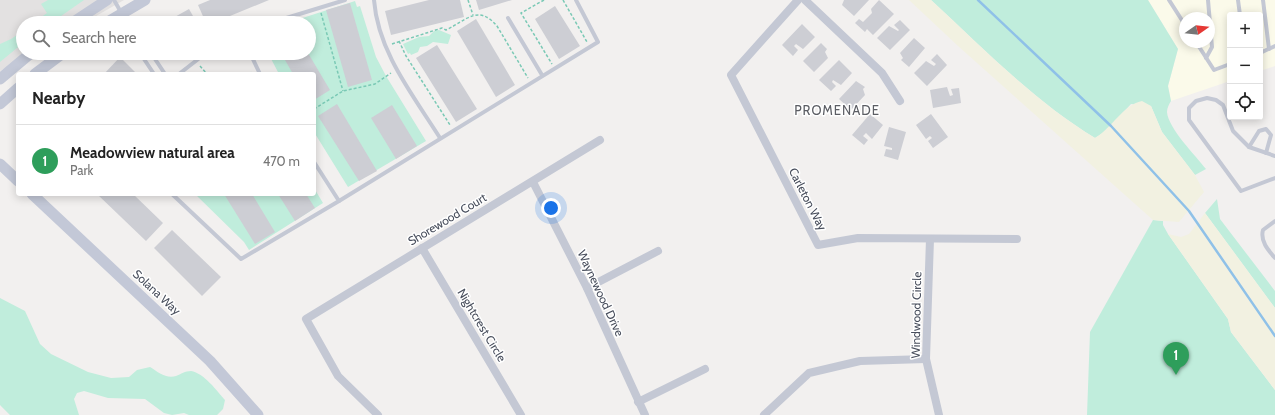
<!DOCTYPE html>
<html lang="en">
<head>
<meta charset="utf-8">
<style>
  :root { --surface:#fff; --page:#f6f6f6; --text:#222; --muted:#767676; --line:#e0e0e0; --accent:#2247d9 }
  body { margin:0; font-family:Cabin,sans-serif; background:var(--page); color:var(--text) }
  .controls { position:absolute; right:12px; top:12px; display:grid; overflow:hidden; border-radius:4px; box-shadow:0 2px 10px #0003 }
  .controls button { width:36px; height:36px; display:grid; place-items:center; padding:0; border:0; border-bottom:1px solid var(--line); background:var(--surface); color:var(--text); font:20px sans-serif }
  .compass { position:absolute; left:1179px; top:12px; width:36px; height:36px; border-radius:50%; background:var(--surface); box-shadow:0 2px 10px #0003; rotate:76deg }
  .you { position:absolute; left:551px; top:208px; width:14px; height:14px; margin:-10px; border:3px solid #fff; border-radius:50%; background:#1a73e8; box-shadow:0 0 0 6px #1a73e833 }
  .badge { display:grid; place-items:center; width:26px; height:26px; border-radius:50%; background:var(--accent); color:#fff; font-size:13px; font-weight:700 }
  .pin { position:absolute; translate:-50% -33px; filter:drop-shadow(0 1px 2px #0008) }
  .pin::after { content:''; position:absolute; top:21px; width:14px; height:12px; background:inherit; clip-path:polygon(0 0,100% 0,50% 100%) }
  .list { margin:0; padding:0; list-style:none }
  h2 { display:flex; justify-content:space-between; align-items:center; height:52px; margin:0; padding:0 16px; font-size:17px }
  h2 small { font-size:13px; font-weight:400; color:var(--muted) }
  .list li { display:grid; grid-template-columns:26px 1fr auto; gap:12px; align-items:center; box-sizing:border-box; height:72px; padding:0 16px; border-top:1px solid var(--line) }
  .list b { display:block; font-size:15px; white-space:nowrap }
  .list p { margin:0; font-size:13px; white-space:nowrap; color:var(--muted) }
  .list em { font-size:13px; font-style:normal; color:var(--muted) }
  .icon { flex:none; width:22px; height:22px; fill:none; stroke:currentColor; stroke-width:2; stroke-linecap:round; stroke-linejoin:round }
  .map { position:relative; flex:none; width:1275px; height:415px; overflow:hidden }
  .search { position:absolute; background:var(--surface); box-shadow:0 2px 10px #0003; left:16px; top:16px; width:300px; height:44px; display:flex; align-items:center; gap:10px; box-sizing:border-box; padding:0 14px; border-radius:22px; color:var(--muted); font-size:15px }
  .panel { position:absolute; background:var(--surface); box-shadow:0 2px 10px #0003; left:16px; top:72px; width:300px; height:124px; border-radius:4px }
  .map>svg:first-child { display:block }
  .commercial { fill:#fbfaea; fill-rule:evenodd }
  .education { fill:#e3e1e1 }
  .green { fill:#c0eddc }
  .sand { fill:#f2f1e1 }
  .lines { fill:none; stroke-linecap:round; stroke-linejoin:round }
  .stream { stroke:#8fc1e8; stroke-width:2.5 }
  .building { fill:#cdced4 }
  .path { stroke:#7ac9b5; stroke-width:1.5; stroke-dasharray:3 2; stroke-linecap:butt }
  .lane { stroke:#c4c8d4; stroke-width:4 }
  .street { stroke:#c4c8d4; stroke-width:8 }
  .secondary { stroke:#c3c8d7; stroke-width:11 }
  .labels { text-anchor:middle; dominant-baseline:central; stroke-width:3; stroke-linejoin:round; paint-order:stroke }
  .street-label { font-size:12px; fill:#484e5c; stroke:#fff }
  .neighbourhood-label { font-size:13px; letter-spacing:1px; fill:#5c5e64; stroke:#fff }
</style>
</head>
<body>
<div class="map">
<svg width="1275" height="415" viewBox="0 0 1275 415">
  <rect width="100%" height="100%" fill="#f2f0ef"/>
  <path class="commercial" d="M1148,0h127v66l-15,5v-56h-30v66l-59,20 -3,-15 10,-37zM1185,18h24v24h-24z"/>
  <path class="education" d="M0,0h124l-40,23h-61v30h9l-32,18z"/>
  <g class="green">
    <path d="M48,0h36l-33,23h-18l14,-10 -6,-9z"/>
    <path d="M931,0h217l30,49 -10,37 3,15c-2,3 -4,7 -4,11 1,16 29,44 39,57l-11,6 -33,-43 -11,-26 -20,-2 -25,27 -11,7c-61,-37 -112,-90 -164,-138z"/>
    <path d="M355,1l2,6 3,-1 16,51 10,19 40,65 -78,46 -34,-55v-58h-35l-11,-21h41v-30h-22z"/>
    <path d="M439,30l12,5 -3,9 -15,-2 -6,4 -7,1 -2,5 -7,3 -1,-2 -2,1 -5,-10 16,-7 10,-1 5,-5z"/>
    <path d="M23,31v12l-23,19v-18l11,-5z"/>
    <path d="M314,188l9,15 -74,47 -5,-8 -49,-48h119z"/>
    <path d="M1217,199l3,20 55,72v17l-70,-95z"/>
    <path d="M1153,220l10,1v4l5,9 60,85 3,13 44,58v25h-188l3,-83z"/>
    <path d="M0,298l25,13 15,33 11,10 37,18 23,6 18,-1 8,-7 13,-3c8,5 16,12 26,9 5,-2 9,-5 15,-5 13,2 26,20 34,29l-2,9 -6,6h-28l-5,-2 -12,2 -8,-2 -19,-14 -37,-1 -24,-7 -7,2 -3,6 5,16h-69l-10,-10z"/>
  </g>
  <g class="sand">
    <path d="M909,0h22c52,48 103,101 164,138 17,-10 28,-33 47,-37l9,5 11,26 33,43 9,17 -25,30 -26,-2 -195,-174z"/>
    <path d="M1205,213l70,95v82l-44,-58 -3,-13 -60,-85 13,3 8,-3z"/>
  </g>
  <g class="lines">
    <path class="stream" d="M978,0l133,126 78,85 86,125"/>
  </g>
  <g class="building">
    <path d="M210,0h59l-56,23h-7l-8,-18z"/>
    <path d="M429,0h31l4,17 -73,18 -6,-24z"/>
    <path d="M476,0h36l-33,10z"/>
    <path d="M844,0h25l-15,16 -12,-11z"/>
    <path d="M879,0l15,14 -21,21 -6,-6 -2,3 -10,-9 4,-4 4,3 9,-9 -1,-4z"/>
    <path d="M350,3l22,77 -24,7 -22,-77z"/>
    <path d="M555,6l25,40 -21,13 -24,-40z"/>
    <path d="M189,9l8,14h-33z"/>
    <path d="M476,19l39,66 -19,12 -39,-66z"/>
    <path d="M900,20l10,10 -20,20 -13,-12 12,-12 9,5 1,-1 -5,-5z"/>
    <path d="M802,24l13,13 -12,12 -7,-5 -2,2 4,4 -5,6 -11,-11z"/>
    <path d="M914,38l11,10 -16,19 -8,-7 2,-2 -3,-5z"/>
    <path d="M821,43l6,6 -2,3 3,6 -14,14 -11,-11z"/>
    <path d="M437,45l40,64 -21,13 -40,-64z"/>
    <path d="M281,53h27l22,37 -16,10v-26h-21z"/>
    <path d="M937,54l10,11 -20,21 -13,-13 12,-12 8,5 2,-2 -5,-4z"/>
    <path d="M120,57l17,17h-33z"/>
    <path d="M839,60l13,13 -11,12 -8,-5 -1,2 4,4 -5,5 -12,-11z"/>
    <path d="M856,81l9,6 -2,2 2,6 -14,15 -12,-11z"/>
    <path d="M947,87l3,9 3,-1 -2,-6 8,-1 2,15 -28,5 -3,-18z"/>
    <path d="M337,104l40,67 -18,10 -41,-65z"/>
    <path d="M392,105l25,41 -21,13 -25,-41z"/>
    <path d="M870,114l13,11 -11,14 -6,-6 -3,3 5,4 -4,5 -12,-10z"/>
    <path d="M931,114l17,23 -15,11 -5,-7 4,-3 -2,-2 -4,3 -10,-14z"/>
    <path d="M889,127l17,5 -8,28 -14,-4 2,-7 6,1v-2l-8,-2z"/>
    <path d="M97,194h36l30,29 -17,18z"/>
    <path d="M224,194h28l23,38 -20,12z"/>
    <path d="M278,194h28l9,14 -20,13z"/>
    <path d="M172,230l49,47 -19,19 -48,-48z"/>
  </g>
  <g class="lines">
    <g class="path">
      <path d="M468,0l5,15"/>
      <path d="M544,0l-23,13 31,51"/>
      <path d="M563,0l24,42"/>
      <path d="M321,13l22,78"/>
      <path d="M399,41l7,15 44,69"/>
      <path d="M392,44l50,-16 4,2c21,-10 32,-26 51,-4l31,52"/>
      <path d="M200,66l7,8"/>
      <path d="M249,74l3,-2"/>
      <path d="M314,109l29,-18 32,-7 16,-11"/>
    </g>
    <g class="lane">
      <path d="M114,0l8,14 11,9"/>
      <path d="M374,0c4,52 39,95 66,138"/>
      <path d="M1169,0l16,25"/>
      <path d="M1238,0l2,15"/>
      <path d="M1263,0l6,49"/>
      <path d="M122,14l2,9"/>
      <path d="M508,18l34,57"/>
      <path d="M270,23l75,-23"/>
      <path d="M1196,42l18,28 16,-6"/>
      <path d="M140,53l14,21"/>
      <path d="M151,53l14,21"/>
      <path d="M250,53l10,21"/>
      <path d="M1260,53l15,-7"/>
      <path d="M1206,58l6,-11 -4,-47"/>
      <path d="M179,74l27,-21"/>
      <path d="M1249,147l10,-16 7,-2 5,6 -5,18"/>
      <path d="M1275,156l-26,-9 -16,-16 -10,-26 -7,-5 -9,-2 -11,3 -7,7v12l52,71 34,-13"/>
      <path d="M172,194l69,65 98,-58 -25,-39"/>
      <path d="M339,201l259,-159 -22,-42"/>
      <path d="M1275,221l-12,9c-3,11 5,20 12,28"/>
    </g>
    <g class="street">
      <path d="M798,0l-67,75 87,170 40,-7 159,1"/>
      <path d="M805,0l77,73 18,28"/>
      <path d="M533,182l54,106 58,127"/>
      <path d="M930,239l-4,120 13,56"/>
      <path d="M422,248l99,167"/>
      <path d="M587,288l71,-37"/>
      <path d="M638,402l67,-33"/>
      <path d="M378,415l-40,-39 -32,-57 294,-179"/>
      <path d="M764,415l45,-42 51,-12 66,-2"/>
    </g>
    <g class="secondary">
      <path d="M72,23l35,-23"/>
      <path d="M106,23l39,-23"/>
      <path d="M35,74l28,-21"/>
      <path d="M0,79l31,-26"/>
      <path d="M0,104l18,-16"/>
      <path d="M0,164l18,17"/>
      <path d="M32,194l178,167 48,54"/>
    </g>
  </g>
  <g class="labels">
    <g class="street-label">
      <text transform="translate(808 199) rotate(63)">Carleton Way</text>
      <text transform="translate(447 219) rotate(-31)">Shorewood Court</text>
      <text transform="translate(157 292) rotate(43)">Solana Way</text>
      <text transform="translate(601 293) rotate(65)">Waynewood Drive</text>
      <text transform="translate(916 315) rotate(-89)">Windwood Circle</text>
      <text transform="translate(482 325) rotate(59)">Nightcrest Circle</text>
    </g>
    <g class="neighbourhood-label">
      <text x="837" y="110">PROMENADE</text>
    </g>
  </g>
</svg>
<div class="controls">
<button>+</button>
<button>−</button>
<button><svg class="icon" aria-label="locate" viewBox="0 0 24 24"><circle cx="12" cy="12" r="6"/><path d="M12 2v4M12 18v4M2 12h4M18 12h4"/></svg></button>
</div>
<svg class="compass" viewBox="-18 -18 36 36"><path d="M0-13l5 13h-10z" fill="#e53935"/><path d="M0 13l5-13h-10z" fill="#767676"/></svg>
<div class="you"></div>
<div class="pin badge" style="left:1176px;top:375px;background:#2e9e5b">1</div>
<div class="search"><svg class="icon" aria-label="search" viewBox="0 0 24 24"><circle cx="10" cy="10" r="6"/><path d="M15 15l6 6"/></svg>Search here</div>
<section class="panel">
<h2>Nearby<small></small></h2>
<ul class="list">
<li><span class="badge" style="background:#2e9e5b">1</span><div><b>Meadowview natural area</b><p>Park</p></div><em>470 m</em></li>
</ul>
</section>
</div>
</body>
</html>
